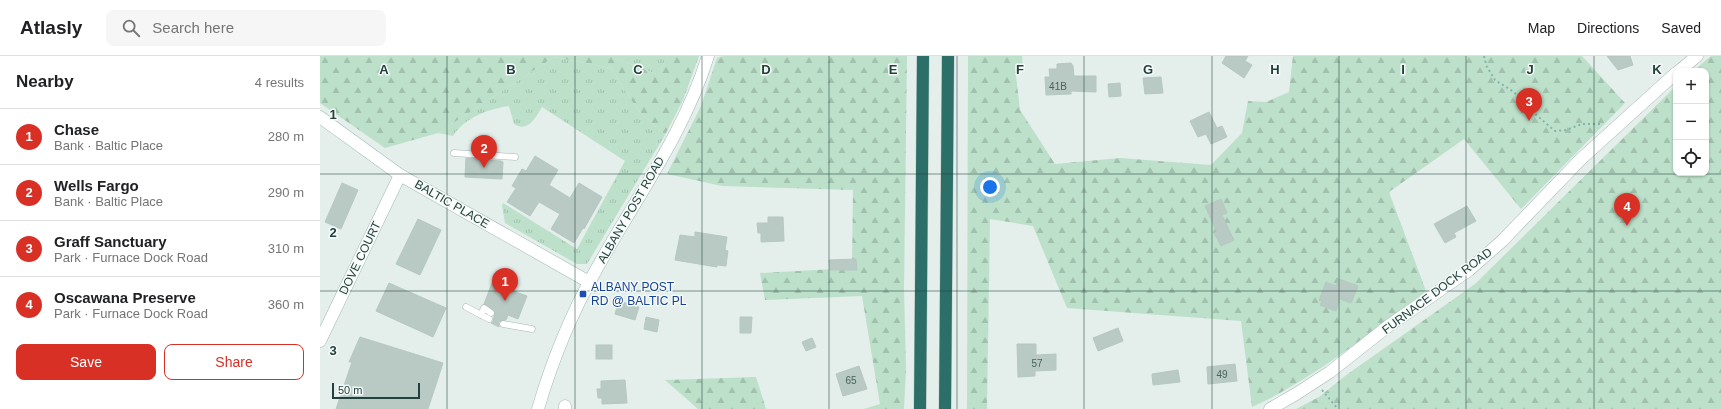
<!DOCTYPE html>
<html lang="en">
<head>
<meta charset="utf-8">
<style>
  :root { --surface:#fff; --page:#f6f6f6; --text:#202124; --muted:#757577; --line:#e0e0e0; --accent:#d93025 }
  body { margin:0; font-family:Arial,sans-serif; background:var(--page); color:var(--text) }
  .controls { position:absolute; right:12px; top:12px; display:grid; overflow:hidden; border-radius:8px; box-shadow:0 1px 3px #0004 }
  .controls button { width:36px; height:36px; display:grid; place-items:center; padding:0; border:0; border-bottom:1px solid var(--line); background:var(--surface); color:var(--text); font:20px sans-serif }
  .scale { position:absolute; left:12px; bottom:10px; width:88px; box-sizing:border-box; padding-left:4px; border:2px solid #22413c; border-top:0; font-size:11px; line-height:14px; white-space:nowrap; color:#22413c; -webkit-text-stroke:3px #f5faf8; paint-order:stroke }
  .you { position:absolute; left:670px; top:131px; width:14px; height:14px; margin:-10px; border:3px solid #fff; border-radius:50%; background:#1a73e8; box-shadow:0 0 0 6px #1a73e833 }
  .badge { display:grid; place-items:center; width:26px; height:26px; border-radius:50%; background:var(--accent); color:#fff; font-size:13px; font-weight:700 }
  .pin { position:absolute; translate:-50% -33px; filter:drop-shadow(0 1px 2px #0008) }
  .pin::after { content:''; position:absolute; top:21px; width:14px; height:12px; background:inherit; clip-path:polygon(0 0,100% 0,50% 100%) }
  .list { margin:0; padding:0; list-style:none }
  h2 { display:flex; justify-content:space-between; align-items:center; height:52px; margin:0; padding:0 16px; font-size:17px }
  h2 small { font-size:13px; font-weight:400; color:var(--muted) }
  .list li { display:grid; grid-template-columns:26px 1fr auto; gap:12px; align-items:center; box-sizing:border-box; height:56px; padding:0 16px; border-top:1px solid var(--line) }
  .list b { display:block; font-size:15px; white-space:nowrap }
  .list p { margin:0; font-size:13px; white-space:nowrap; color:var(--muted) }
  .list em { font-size:13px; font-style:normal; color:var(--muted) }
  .actions { display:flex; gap:8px; padding:12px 16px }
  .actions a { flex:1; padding:9px 0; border:1px solid var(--accent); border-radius:8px; text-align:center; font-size:14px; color:var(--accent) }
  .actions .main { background:var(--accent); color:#fff }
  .icon { flex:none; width:22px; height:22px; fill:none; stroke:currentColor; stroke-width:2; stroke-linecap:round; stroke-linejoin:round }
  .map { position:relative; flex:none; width:1401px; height:353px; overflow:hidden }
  header { display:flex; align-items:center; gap:24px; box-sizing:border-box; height:56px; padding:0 20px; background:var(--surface); border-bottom:1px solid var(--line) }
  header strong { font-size:19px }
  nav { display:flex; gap:22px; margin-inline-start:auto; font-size:14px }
  .search { width:280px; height:36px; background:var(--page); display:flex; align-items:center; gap:10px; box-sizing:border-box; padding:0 14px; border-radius:8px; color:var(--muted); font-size:15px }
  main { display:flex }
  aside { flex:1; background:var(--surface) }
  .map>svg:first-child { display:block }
  .grass { fill:url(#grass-tufts) }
  .forest { fill:url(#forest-firs) }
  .building { fill:#b9c9c4; stroke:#b6c8c3 }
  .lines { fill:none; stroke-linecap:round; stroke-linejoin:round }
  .lane-casing { stroke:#a6b7b3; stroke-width:7 }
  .street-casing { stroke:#a6b7b3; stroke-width:13 }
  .secondary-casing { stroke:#a1bbb4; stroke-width:13 }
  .highway-casing { stroke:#c1cac8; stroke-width:13 }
  .path { stroke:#82b4a9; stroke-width:2; stroke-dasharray:2 3; stroke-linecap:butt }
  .lane { stroke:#fff; stroke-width:6 }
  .street { stroke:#fff; stroke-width:12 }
  .secondary { stroke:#fff; stroke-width:12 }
  .highway { stroke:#2c6f68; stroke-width:12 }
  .grid { fill:none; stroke:#22413c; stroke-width:1; stroke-opacity:0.55 }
  .transit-dot { fill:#1a4fb4; stroke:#f5faf8; stroke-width:1.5 }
  .labels { text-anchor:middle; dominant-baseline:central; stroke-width:3; stroke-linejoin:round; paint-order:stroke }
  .number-label { font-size:10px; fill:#48635e }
  .street-label { font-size:12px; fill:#22413c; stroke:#f5faf8 }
  .transit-label { font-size:12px; fill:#164399; stroke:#f5faf8; text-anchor:start }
  .grid-label { font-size:13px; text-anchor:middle; font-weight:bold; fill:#22413c; stroke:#f5faf8; stroke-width:3; stroke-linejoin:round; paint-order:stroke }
</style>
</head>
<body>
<header>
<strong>Atlasly</strong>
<div class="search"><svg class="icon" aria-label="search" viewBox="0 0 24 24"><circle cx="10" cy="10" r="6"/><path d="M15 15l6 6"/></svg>Search here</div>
<nav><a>Map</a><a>Directions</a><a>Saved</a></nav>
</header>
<main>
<aside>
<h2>Nearby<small>4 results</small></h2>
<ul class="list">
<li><span class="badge">1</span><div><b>Chase</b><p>Bank · Baltic Place</p></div><em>280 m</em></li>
<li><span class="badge">2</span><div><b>Wells Fargo</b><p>Bank · Baltic Place</p></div><em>290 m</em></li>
<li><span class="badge">3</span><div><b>Graff Sanctuary</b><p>Park · Furnace Dock Road</p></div><em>310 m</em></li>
<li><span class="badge">4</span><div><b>Oscawana Preserve</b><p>Park · Furnace Dock Road</p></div><em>360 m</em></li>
</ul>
<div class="actions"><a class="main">Save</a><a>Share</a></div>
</aside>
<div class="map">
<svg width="1401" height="353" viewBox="0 0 1401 353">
  <defs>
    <pattern id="grass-tufts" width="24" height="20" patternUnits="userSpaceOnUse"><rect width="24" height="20" fill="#bce0c9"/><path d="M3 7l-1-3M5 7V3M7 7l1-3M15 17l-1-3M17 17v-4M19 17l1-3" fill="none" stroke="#a1c1ae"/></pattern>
    <pattern id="forest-firs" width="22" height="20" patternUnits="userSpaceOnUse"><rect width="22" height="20" fill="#bce0c9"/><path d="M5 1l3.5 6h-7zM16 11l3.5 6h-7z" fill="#a1c1ae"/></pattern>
  </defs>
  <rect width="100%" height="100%" fill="#e4eeeb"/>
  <g class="grass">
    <path d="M290,0h57l-8,19z"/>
    <path d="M234,1l57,11 26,41 28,26 -78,129h-10l-72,-41 -3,-17 1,-3 74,46 48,-88 -83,-54c-6,10 -14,26 -28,17l-5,-18c-20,3 -44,11 -56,30l-15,-3z"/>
  </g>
  <g class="forest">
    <path d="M0,0h290l49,19 8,-19h32l-16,44 -18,35 -28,-26 -26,-41 -57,-11 -116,76 -53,15 -65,-45z"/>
    <path d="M403,0h184l-3,232 2,81 -2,40h-40l16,-5 -18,-108 -97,4 -5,-27 92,-5 1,-78 -131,-4 -55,-12 34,-68 16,-48z"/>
    <path d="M648,0h54l1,11 -7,8 4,35 35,54 65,-6 91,7 31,-32 6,-32 18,1 23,-10 4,-36h289l43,47 -104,106 -57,-70 -75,53 37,99c-56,42 -111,87 -174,116l-11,-86 -174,-13 -34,-82 -43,-7 -3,190h-20z"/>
    <path d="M1391,0h10v353h-425l23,-12 26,-21 130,-92 201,-198v87h30v-102h-13z"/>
    <path d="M436,321l10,32h-68l-33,-29z"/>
  </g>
  <g class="building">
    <path d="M906,0h22l-3,5 7,4 -8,13 -22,-15z"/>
    <path d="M1287,0h23l3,9 -15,5z"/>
    <path d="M751,7l2,3 1,10h22v16l-25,-1v3l-25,1 -1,-18h5l-1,-8h8v-5z"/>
    <path d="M841,21l2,16 -18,1 -2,-16z"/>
    <path d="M800,27l1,13 -12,1 -1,-13z"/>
    <path d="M889,56l8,16 5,-2 5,11 -16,7 -5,-10 -8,3 -8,-16z"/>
    <path d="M215,100l23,14 -9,15 21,13 9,-15 23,14 -18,32 -1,-1 -9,15 -23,-14 9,-15 -21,-12 -9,14 -23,-14 9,-14 -4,-2 10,-17 4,2z"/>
    <path d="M146,102l35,3 2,1 -1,17 -37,-2z"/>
    <path d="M22,127l16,7 -17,39 -16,-7z"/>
    <path d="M901,143l6,14 -5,2 12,25 -13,6 -7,-13 3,-1 -12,-26z"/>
    <path d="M1147,150l9,15 -22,12 2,4 -11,6 -11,-19z"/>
    <path d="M448,161h15l1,24 -23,1v-9h-3l-1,-10h11z"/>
    <path d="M98,163l23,11 -21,45 -24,-11z"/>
    <path d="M375,176l32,5 -2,13 3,1 -2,15 -9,-1v2l-42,-7 5,-25 15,2z"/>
    <path d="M536,203l1,11h-27l-1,-10z"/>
    <path d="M1019,223l19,7 -7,17 -11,-4 -4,12 -16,-6 2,-4 -3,-1 7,-18 10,4z"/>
    <path d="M69,227l57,25 -13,29 -57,-26z"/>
    <path d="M172,227l35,13 -9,23 -10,-4 -2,5 -7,1v6l-8,-4 2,-2 2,-9 -11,-8z"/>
    <path d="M299,245l20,6 -4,13 -20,-6z"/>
    <path d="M326,261l13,3 -2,12 -13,-3z"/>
    <path d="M420,261h12l-1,16h-11z"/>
    <path d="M798,272l5,13 -25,10 -5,-13z"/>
    <path d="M40,281l83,26 -15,46h-92l16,-47h-3z"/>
    <path d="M492,282l4,9 -10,4 -4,-9z"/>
    <path d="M697,288h19v11l20,-1v16l-21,1v5l-17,1z"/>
    <rect x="276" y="289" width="16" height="14"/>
    <path d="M915,308l2,17 -29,3 -1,-17z"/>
    <path d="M539,310l8,23 -24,7 -7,-22z"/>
    <path d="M858,314l2,12 -27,3 -1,-11z"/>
    <path d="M305,324l2,23 -25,1v-6h-4l-1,-9h4v-8z"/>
  </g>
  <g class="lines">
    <defs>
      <g id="lane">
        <path d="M134,97l61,4"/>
        <path d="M146,251l23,12"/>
        <path d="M161,259l3,-7 7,5"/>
        <path d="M183,268l29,5"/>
      </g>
      <g id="street">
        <path d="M1359,15l18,-15"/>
        <path d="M0,285l80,-166"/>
        <path d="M245,350v3"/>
        <path d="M950,353l26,-15 34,-22 57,-45 82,-57 33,-29 79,-82 95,-86"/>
      </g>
      <g id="secondary">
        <path d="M0,61l80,58 189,107"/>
        <path d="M218,353c14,-48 33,-95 58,-139 39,-71 88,-136 112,-214"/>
      </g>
      <g id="highway">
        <path d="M600,353l3,-353"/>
        <path d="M625,353l3,-353"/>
      </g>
    </defs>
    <use href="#lane" class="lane-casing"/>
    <use href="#street" class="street-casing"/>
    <use href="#secondary" class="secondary-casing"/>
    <use href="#highway" class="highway-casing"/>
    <g class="path">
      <path d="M1164,0l3,11 8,13 19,12 13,15 28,24 11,-1 16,-6h20"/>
      <path d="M1002,334l16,19"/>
    </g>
    <use href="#lane" class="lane"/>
    <use href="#street" class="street"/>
    <use href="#secondary" class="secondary"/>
    <use href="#highway" class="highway"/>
  </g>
  <path class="grid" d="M127,0v353M255,0v353M382,0v353M509,0v353M637,0v353M764,0v353M892,0v353M1019,0v353M1146,0v353M1274,0v353M0,118h1401M0,235h1401"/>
  <rect class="transit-dot" x="259" y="234" width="8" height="8" rx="2"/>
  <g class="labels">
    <g class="number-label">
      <text x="738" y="30">41B</text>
      <text x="717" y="307">57</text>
      <text x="902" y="318">49</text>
      <text x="531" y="324">65</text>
    </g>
    <g class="street-label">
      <text transform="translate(132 148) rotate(30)">BALTIC PLACE</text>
      <text transform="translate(311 154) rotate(-60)">ALBANY POST ROAD</text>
      <text transform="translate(40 202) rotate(-64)">DOVE COURT</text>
      <text transform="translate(1117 235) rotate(-37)">FURNACE DOCK ROAD</text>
    </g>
    <g class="transit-label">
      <text x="271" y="231">ALBANY POST<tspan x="271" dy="14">RD @ BALTIC PL</tspan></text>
    </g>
  </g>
  <g class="grid-label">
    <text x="64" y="18">A</text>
    <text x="191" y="18">B</text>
    <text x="318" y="18">C</text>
    <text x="446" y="18">D</text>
    <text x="573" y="18">E</text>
    <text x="700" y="18">F</text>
    <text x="828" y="18">G</text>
    <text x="955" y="18">H</text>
    <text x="1083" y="18">I</text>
    <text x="1210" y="18">J</text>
    <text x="1337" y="18">K</text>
    <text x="13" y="63">1</text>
    <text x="13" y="181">2</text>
    <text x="13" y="299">3</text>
  </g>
</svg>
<div class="controls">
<button>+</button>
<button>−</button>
<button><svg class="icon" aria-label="locate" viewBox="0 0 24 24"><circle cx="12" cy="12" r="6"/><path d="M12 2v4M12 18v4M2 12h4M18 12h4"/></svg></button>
</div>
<div class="scale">50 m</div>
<div class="you"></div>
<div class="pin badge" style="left:185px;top:245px">1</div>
<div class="pin badge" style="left:164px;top:112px">2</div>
<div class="pin badge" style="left:1209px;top:65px">3</div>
<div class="pin badge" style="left:1307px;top:170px">4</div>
</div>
</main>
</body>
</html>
